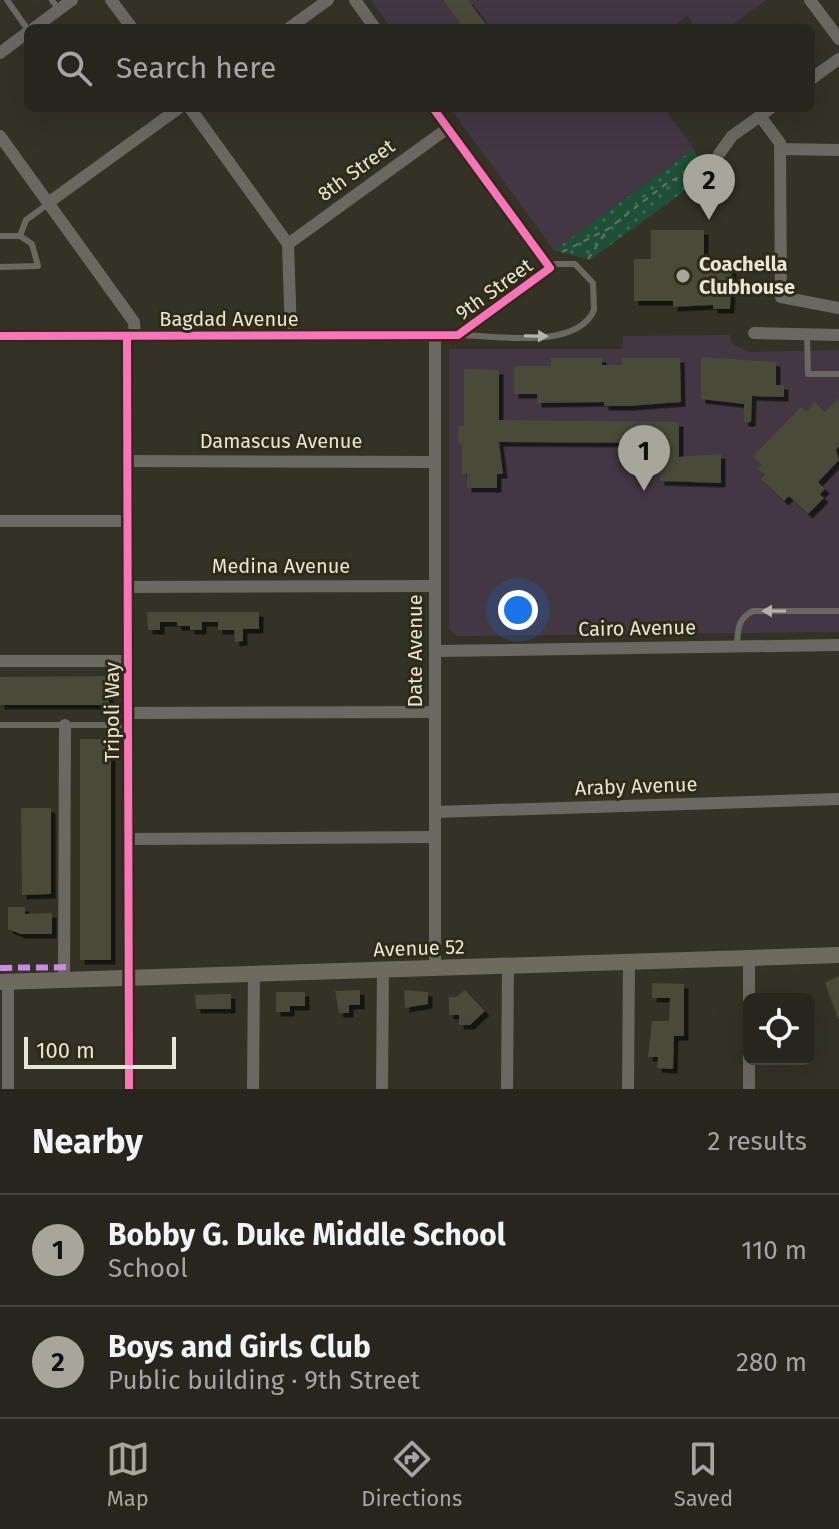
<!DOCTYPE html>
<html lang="en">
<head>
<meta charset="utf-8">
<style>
  :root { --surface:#27261d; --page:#2f2e26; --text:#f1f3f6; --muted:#a4a5a4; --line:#43433b; --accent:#a8a69a }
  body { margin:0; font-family:"Fira Sans",sans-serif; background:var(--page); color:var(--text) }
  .controls { position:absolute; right:24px; bottom:24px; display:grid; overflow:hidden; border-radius:12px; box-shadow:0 8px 32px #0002 }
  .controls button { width:72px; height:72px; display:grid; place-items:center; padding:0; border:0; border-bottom:2px solid var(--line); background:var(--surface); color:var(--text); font:40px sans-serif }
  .scale { position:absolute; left:24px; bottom:20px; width:152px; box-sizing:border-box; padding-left:8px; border:4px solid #e7e4d8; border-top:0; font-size:22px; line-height:28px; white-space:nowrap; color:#e7e4d8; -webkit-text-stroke:6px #2f2b17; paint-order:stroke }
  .you { position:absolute; left:518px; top:610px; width:28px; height:28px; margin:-20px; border:6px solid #fff; border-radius:50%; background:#1a73e8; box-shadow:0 0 0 12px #1a73e833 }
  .badge { display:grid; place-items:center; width:52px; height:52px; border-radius:50%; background:var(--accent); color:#111; font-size:26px; font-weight:700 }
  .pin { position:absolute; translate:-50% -66px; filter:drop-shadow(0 2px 4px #0008) }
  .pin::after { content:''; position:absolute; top:42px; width:28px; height:24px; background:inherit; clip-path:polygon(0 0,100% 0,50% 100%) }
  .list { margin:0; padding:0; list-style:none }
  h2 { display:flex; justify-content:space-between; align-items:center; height:104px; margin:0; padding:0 32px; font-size:34px }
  h2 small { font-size:26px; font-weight:400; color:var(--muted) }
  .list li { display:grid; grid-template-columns:52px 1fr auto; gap:24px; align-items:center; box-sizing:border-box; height:112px; padding:0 32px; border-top:2px solid var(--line) }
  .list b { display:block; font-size:30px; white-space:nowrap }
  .list p { margin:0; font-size:26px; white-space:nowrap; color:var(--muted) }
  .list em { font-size:26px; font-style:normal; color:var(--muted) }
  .icon { flex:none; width:44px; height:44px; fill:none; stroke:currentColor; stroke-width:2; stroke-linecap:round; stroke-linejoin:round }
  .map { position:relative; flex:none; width:839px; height:1089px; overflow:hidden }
  .search { position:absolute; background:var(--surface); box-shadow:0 8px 32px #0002; left:24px; right:24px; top:24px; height:88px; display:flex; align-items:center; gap:20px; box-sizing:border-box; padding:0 28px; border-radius:12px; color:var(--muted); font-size:30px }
  .sheet { height:328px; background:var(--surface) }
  nav { display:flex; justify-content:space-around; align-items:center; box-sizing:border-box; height:112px; border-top:2px solid var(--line); background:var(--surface); font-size:22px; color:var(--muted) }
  nav a { display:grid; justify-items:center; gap:4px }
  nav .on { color:var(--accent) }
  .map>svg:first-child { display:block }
  .education { fill:#423743 }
  .grass { fill:url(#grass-dots) }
  .building { fill:#4b4838; filter:url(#shadow) }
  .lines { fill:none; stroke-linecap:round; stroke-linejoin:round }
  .path { stroke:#6f6e66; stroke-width:2; stroke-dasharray:6 6; stroke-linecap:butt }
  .service { stroke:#6a6861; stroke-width:6 }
  .minor { stroke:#6a6861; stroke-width:12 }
  .secondary { stroke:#6e6a5e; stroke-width:16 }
  .quiet { stroke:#ca8be6; stroke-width:6; stroke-dasharray:12 6; stroke-linecap:butt }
  .cycleway-casing { stroke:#2f2b17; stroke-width:13 }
  .cycleway { stroke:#fb73b8; stroke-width:8 }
  .oneway { fill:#b5b2a8 }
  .poi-dot { fill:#a8a69a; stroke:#2f2b17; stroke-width:3 }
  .labels { text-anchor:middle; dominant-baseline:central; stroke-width:6; stroke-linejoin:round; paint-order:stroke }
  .street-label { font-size:20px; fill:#e7e4d8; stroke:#2f2b17 }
  .poi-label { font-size:20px; font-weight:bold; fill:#e7e4d8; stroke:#2f2b17; text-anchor:start }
</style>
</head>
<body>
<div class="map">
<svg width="839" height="1089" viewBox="0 0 839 1089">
  <defs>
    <pattern id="grass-dots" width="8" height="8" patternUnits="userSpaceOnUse" patternTransform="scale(2)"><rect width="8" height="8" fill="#1e5037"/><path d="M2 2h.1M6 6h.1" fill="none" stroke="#3f6953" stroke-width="1.8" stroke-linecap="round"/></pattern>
    <filter id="shadow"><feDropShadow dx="4.5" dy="4.5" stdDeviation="0" flood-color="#0009"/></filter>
  </defs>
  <rect width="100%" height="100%" fill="#343227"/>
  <g class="education">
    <path d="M371,0h395l-38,28h-32l-9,-12 -17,12h-279z"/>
    <path d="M450,108h214l30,41 -140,101z"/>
    <path d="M730,335l1,8 18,9 90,-2v282l-383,4 -7,-7v-280h173l1,-13z"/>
  </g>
  <path class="grass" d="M694,149l11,27 -115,84 -36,-10z"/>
  <g class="building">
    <path d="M443,0h25l21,28h-25z"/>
    <path d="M651,230h53v32h21v7h7l-2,40h-17v-4l-40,2v-6h-39v-42h17z"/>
    <path d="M701,357l75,5v23h8v12l-32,-1 -1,26h-7v-18l-43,-5z"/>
    <path d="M551,358h51v7h20v-7h58l1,44 -52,4h-25v-4l-67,1v-9h-23v-28h37z"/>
    <path d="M464,369l35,1v50l180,2v35l42,-3v29l-61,-2v-38l-161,-1 4,32h-6v14h-30v-14h-5v-31h-4v-17h6z"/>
    <path d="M839,398v48l-3,4 3,10 -21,22 7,7 -5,5 4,4 -16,16 -19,-18 -5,5 -23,-22 4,-4 -7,-6 4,-4 -9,-9 48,-49 5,5 9,-10 10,10z"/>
    <path d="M147,612h112v17h-16v12l-8,1 -1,-12h-16v-8h-16v8h-12v-4h-13v-4h-17v8h-12z"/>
    <path d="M108,676l1,29h-109v-28z"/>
    <rect x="80" y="739" width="31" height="221"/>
    <path d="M21,808h30v86l-29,1z"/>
    <path d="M8,907h17v7l27,-1v21h-31l-13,-5z"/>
    <path d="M839,976v43h-1l-13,-36z"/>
    <path d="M652,983l32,1v52h-10l-1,33 -16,-1 1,-11h-10l4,-36h17l1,-23h-18z"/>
    <path d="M360,990v15h-11v8h-10l-4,-22z"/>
    <path d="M404,990l24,2v12l-23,4z"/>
    <path d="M465,990l20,21 -15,14h-11v-10h-10v-18h7z"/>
    <path d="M276,992h29v14h-15v6h-14z"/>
    <path d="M223,994h8v15h-35l-1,-14z"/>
  </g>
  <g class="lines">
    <g class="path">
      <path d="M562,252l46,-23 59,-46 34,-17 15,11 16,-4"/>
      <path d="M588,259l19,-29"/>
    </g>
    <g class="service">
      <path d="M7,0l21,30"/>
      <path d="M52,0l7,10"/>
      <path d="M0,236h20l12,8 6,22 -38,1"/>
      <path d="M20,236l6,-16 22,-16"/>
      <path d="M461,335c37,1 116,15 133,-25l-1,-27 -18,-19h-21l-4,4"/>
      <path d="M807,335l1,39h31"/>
      <path d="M737,646c1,-16 0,-27 16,-35h86"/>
      <path d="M0,725h128"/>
    </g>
    <g class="minor">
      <path d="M111,0l21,28"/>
      <path d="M355,0l20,28"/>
      <path d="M810,0l29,39"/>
      <path d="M34,28l38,-28"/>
      <path d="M289,28l39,-28"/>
      <path d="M0,53l28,-21"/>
      <path d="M811,79l28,-20"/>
      <path d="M190,108l98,136 3,91"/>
      <path d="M760,116l20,27 1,154 58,11"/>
      <path d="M0,136l134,186 1,14"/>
      <path d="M780,149l59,1"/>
      <path d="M719,154l13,-18 39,-28"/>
      <path d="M48,203l131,-95"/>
      <path d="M288,244l160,-116"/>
      <path d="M754,333l85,2"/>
      <path d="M435,335v632"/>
      <path d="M0,336l458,-1 92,-67 -117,-160"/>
      <path d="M127,336l2,753"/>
      <path d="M127,461l308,1"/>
      <path d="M0,521h127"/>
      <path d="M127,587l308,-1"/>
      <path d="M435,651l404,-6"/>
      <path d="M0,661h128"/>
      <path d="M128,713l307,-1"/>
      <path d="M435,812l404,-13"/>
      <path d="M128,839l307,-2"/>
      <path d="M64,980l1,-255"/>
      <path d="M749,999v-41"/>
      <path d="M8,1089v-107"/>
      <path d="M253,1089l1,-116"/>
      <path d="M382,1089l1,-120"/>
      <path d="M507,1089l1,-123"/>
      <path d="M628,1089l1,-127"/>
      <path d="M749,1089v-72"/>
    </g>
    <path class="secondary" d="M0,982l839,-27"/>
    <path class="quiet" d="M0,968c24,-1 43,0 67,-1"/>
    <defs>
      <g id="cycleway">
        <path d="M0,336l458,-1 92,-67 -117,-160"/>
        <path d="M127,336l2,753"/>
      </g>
    </defs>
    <use href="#cycleway" class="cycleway-casing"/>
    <use href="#cycleway" class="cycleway"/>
  </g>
  <defs><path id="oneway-solid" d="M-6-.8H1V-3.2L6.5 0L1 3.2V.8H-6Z" transform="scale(2)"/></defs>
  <g class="oneway">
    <use href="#oneway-solid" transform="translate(536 336) rotate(1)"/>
    <use href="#oneway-solid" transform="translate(774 611) rotate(180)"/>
  </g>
  <circle class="poi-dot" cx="683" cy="276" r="8"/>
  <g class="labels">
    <g class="street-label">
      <text transform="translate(356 170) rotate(-36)">8th Street</text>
      <text transform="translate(494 289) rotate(-36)">9th Street</text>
      <text x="229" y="319">Bagdad Avenue</text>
      <text x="281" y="441">Damascus Avenue</text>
      <text x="281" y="566">Medina Avenue</text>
      <text transform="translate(637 628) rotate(-1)">Cairo Avenue</text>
      <text transform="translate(415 651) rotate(-90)">Date Avenue</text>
      <text transform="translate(112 712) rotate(-90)">Tripoli Way</text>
      <text transform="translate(636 786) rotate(-2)">Araby Avenue</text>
      <text transform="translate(419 948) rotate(-2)">Avenue 52</text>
    </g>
    <g class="poi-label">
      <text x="699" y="264">Coachella<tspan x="699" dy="23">Clubhouse</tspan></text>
    </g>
  </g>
</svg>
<div class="controls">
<button><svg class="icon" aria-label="locate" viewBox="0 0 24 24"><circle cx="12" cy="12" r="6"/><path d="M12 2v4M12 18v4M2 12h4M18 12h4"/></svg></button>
</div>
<div class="scale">100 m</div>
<div class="you"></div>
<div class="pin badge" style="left:644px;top:491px">1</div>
<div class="pin badge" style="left:709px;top:220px">2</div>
<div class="search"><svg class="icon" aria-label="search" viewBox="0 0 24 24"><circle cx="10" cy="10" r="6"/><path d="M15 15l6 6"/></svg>Search here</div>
</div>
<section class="sheet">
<h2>Nearby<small>2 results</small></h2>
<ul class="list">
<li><span class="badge">1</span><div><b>Bobby G. Duke Middle School</b><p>School</p></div><em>110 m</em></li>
<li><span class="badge">2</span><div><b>Boys and Girls Club</b><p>Public building · 9th Street</p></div><em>280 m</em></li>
</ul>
</section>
<nav>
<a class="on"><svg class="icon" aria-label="map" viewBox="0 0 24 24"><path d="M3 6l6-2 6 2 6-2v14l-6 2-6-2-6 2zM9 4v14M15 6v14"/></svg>Map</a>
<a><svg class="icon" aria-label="directions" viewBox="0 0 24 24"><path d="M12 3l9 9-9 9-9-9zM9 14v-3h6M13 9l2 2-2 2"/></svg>Directions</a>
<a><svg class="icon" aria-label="saved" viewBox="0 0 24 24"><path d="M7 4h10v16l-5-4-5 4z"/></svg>Saved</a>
</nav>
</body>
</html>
